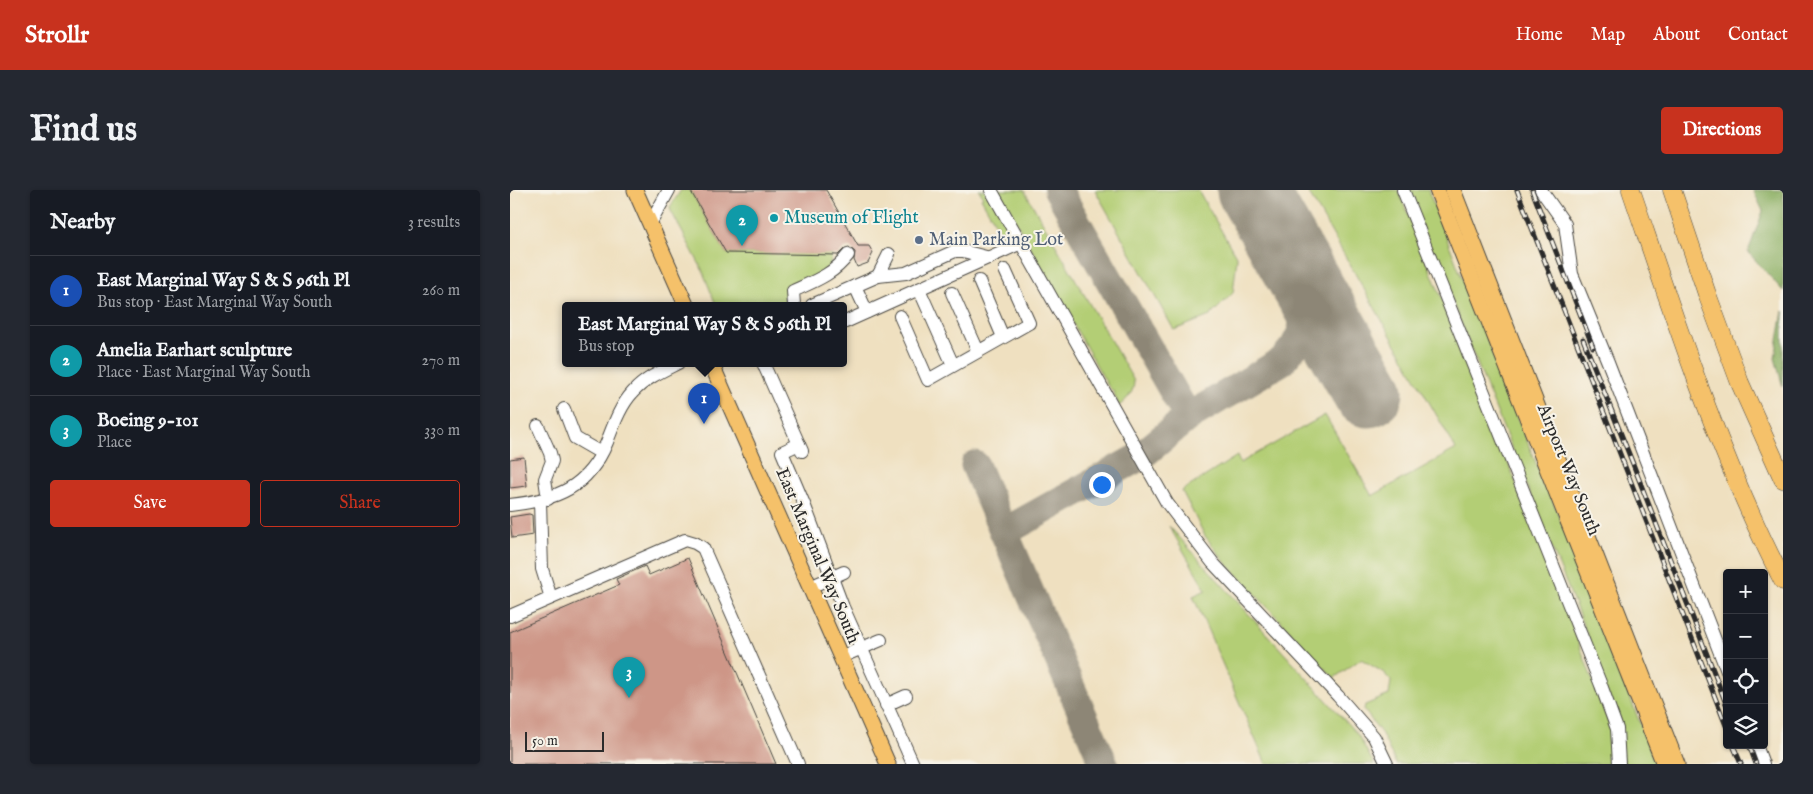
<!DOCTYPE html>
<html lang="en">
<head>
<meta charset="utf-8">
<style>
  :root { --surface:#171b24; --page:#242831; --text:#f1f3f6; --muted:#9ea1a6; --line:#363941; --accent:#c8321e }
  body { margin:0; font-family:"IM FELL English",serif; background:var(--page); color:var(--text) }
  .controls { position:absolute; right:15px; bottom:15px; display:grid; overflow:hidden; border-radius:5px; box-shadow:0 1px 4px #0004 }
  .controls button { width:45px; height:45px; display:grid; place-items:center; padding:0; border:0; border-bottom:1px solid var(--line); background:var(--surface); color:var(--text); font:25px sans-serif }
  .scale { position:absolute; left:15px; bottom:12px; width:79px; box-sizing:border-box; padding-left:5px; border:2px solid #2b2b2b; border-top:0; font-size:14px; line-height:18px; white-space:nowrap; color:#2b2b2b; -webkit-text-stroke:4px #f7f3e8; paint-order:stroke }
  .you { position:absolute; left:591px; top:294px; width:18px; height:18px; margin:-12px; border:4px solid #fff; border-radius:50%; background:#1a73e8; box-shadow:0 0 0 8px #1a73e833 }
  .badge { display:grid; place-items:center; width:32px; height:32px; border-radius:50%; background:var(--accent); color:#fff; font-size:16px; font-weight:700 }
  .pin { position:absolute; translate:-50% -41px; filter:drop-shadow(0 1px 2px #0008) }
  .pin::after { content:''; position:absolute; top:26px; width:18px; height:15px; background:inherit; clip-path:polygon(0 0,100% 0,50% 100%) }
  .popup { position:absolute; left:52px; top:112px; width:285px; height:65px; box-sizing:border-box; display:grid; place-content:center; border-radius:5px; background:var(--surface); filter:drop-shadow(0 1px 4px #0005); font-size:16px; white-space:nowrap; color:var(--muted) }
  .popup b { font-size:19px; color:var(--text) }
  .popup::after { content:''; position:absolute; left:50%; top:100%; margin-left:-10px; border:10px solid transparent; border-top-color:var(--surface) }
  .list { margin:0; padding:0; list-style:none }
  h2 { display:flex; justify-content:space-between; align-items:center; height:65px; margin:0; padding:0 20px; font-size:21px }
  h2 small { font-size:16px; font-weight:400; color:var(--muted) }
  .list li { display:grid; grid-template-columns:32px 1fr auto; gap:15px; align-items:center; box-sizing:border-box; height:70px; padding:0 20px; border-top:1px solid var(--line) }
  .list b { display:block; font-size:19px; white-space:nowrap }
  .list p { margin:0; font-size:16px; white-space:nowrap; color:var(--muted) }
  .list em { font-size:16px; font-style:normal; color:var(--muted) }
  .actions { display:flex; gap:10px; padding:15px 20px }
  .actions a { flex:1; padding:11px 0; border:1px solid var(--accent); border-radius:5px; text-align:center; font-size:18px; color:var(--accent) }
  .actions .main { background:var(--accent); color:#fff }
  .icon { flex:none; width:28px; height:28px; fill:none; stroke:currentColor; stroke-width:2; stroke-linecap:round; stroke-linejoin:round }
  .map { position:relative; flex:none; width:1273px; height:574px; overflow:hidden; border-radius:5px }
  header { display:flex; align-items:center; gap:30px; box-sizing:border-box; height:70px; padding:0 25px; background:var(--accent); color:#fff }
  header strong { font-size:24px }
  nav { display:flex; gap:28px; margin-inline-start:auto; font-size:18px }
  .intro { display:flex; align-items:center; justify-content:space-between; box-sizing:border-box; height:120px; padding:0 30px }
  h1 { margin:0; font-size:35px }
  .button { padding:12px 22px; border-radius:5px; background:var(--accent); color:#fff; font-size:18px; font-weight:700 }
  main { display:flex; gap:30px; padding:0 30px }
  aside { flex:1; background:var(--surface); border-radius:5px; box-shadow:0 1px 4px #0004 }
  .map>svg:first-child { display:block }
  .green { fill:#b3ce74; stroke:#6f7c50 }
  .forest { fill:#8eb166; stroke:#5c6e48 }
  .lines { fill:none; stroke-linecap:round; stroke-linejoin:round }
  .taxiway { stroke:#8d8676; stroke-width:29 }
  .runway { stroke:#8d8676; stroke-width:71 }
  .building { fill:#ce9687 }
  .minor-casing { stroke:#484641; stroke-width:14 }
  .major-casing { stroke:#484641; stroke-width:17 }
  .highway-casing { stroke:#484641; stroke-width:19 }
  .minor { stroke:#fff; stroke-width:12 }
  .major { stroke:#f5c16b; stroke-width:15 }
  .highway { stroke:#f5c16b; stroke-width:18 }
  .rail-casing { stroke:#2b2b2b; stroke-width:5 }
  .rail { stroke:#f7f3e8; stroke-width:3; stroke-dasharray:9; stroke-linecap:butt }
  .culture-dot { fill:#0f9aa8; stroke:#f7f3e8; stroke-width:2 }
  .service-dot { fill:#5c6f8a; stroke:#f7f3e8; stroke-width:2 }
  .labels { text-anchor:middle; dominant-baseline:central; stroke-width:4; stroke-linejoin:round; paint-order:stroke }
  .culture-label { font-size:18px; fill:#0d838f; stroke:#f7f3e8; text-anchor:start }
  .service-label { font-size:18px; fill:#4e5e75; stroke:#f7f3e8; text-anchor:start }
  .street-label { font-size:18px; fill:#2b2b2b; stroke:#f7f3e8 }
</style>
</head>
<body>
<header>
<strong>Strollr</strong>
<nav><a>Home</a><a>Map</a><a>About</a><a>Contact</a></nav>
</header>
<div class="intro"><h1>Find us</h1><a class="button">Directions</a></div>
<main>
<aside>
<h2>Nearby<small>3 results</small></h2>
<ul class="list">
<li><span class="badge" style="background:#1a4fb4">1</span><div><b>East Marginal Way S &amp; S 96th Pl</b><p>Bus stop · East Marginal Way South</p></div><em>260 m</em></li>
<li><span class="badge" style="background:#0f9aa8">2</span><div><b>Amelia Earhart sculpture</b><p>Place · East Marginal Way South</p></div><em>270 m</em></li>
<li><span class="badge" style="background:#0f9aa8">3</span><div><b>Boeing 9-101</b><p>Place</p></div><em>330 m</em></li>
</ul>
<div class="actions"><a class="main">Save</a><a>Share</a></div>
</aside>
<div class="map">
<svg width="1273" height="574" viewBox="0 0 1273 574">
  <rect width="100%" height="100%" fill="#f7f3e8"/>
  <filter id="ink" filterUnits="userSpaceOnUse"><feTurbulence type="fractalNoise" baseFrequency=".02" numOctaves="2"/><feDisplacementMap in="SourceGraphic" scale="10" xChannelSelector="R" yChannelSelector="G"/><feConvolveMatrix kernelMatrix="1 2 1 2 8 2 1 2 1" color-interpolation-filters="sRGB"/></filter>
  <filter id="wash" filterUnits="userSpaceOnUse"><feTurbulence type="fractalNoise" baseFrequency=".0096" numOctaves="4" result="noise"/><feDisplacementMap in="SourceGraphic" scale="20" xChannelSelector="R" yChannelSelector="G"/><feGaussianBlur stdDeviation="1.12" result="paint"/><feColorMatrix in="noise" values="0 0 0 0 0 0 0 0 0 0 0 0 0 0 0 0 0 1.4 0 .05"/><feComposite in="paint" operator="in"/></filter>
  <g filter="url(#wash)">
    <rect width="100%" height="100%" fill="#efe0c0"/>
    <g class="green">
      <path d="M171,0h9l36,63 106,1 -2,12 -17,12 -27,13 -1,12 -2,2h-67l-15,-38 -30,-56 -1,-4z"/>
      <path d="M469,0h8l19,33 1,16 -5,-4 -21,-37 2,-1z"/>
      <path d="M488,0h26l110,191c0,12 -7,18 -15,25l-6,-15 -5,-5z"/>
      <path d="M585,0h103l39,68 -4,35 -23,23 -36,14z"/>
      <path d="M797,0h91l152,377 61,162 2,18v17h-217l-14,-30 -18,-24 1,-5 24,-10 2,-14 -7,-8 -23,-14 -27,19 -109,-116 -20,-26 -23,-45 55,-35 3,7 85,-48 47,81 84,-47z"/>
      <path d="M897,0h21l36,93 9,16 23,65 44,109 12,26 104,265h-33l-35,-127z"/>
      <path d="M659,336l189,209 16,29h-108l-73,-168 13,-6z"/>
    </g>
    <g class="forest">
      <path d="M1243,0h30v101l-35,-39 15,-41z"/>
      <path d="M1273,121v76l-8,-29z"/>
    </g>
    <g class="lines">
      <g class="taxiway">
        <path d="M548,0l130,227"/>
        <path d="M465,275l129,299"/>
        <path d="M494,342l137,-76 47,-39 94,-56 12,-14 7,-14 5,-18 1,-12 -9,-33"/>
      </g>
      <path class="runway" d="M742,0l116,202"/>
    </g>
    <g id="blocks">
      <g class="building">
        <path d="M180,0h136l32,56h11l4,7 -5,10 -11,4 -3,-7 1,-8 -6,-5 -4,1 -7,7 -112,-2z"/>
        <path d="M14,267l3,29 -17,2v-29z"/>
        <path d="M19,324l3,1 1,20 -21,3 -2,-21z"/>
        <path d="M178,368l88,206h-266v-132l109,-47 -3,-6 29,-13 4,9z"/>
      </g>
    </g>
  </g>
  <g filter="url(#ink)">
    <use href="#blocks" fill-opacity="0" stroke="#484641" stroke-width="1"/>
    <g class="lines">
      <defs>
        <g id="minor">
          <path d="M481,0l176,313 46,60 125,133 36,41 13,27"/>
          <path d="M893,0l198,495 16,44 2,35"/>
          <path d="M1031,0l24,34 7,50 36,88 119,309"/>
          <path d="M140,34l19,-34"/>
          <path d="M368,86l11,-22"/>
          <path d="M469,91l24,56"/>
          <path d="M345,96l12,26"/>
          <path d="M409,99l34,76"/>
          <path d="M442,103l26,58"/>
          <path d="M284,115l-1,-14c22,-10 41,-17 55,-36"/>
          <path d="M302,115l66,-29 28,-3 49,-22h8l27,7"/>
          <path d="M390,126l28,64 101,-57 -24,-53"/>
          <path d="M333,133l178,-80"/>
          <path d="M253,173l39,88"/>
          <path d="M54,219l11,29 26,15"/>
          <path d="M28,236l12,27 2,8 -7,18 3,20"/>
          <path d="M289,254l-17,8 22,52 39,103 70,157"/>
          <path d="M30,311l2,68 9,29"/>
          <path d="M0,315c46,-5 78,-17 97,-63 7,-18 13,-36 26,-50 13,-14 29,-21 45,-29"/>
          <path d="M300,397l34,-15"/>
          <path d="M0,426l175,-76 10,3 8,5 95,216"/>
          <path d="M331,467l40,-17"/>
          <path d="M376,515l20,-9"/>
          <path d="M1246,555l7,19"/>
        </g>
        <g id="major">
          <path d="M125,0l51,115"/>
          <path d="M927,0l227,574"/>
          <path d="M943,0l224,574"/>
          <path d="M201,173l177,401"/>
        </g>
        <g id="highway">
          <path d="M1121,0c45,132 88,267 152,391"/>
          <path d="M1162,0l35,104 33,89 43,96"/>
        </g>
      </defs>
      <use href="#minor" class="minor-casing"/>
      <use href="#major" class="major-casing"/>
      <use href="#highway" class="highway-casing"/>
      <use href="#minor" class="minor"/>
      <use href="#major" class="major"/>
      <use href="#highway" class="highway"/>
      <defs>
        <g id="rail">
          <path d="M1007,0l210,538"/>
          <path d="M1022,0l61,157"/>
          <path d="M1073,149l50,125 94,242"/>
          <path d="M1223,555l8,19"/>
          <path d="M1239,555l7,19"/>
        </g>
      </defs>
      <use href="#rail" class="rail-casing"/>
      <use href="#rail" class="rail"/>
    </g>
  </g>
  <circle class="culture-dot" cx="264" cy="28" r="5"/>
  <circle class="service-dot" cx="409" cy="50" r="5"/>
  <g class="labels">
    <g class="culture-label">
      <text x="274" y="28">Museum of Flight</text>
    </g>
    <g class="service-label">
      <text x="419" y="50">Main Parking Lot</text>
    </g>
    <g class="street-label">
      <text transform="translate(1058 280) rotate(68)">Airport Way South</text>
      <text transform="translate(307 366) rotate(67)">East Marginal Way South</text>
    </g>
  </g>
</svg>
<div class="controls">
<button>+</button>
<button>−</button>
<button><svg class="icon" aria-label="locate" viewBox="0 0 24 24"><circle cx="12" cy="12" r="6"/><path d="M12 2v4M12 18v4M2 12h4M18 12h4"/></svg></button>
<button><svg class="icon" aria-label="layers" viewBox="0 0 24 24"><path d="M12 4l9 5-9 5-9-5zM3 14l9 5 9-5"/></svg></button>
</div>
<div class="scale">50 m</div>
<div class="you"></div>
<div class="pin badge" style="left:194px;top:234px;background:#1a4fb4">1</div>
<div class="popup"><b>East Marginal Way S &amp; S 96th Pl</b>Bus stop</div>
<div class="pin badge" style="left:232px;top:56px;background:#0f9aa8">2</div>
<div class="pin badge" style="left:119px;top:508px;background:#0f9aa8">3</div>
</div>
</main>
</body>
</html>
